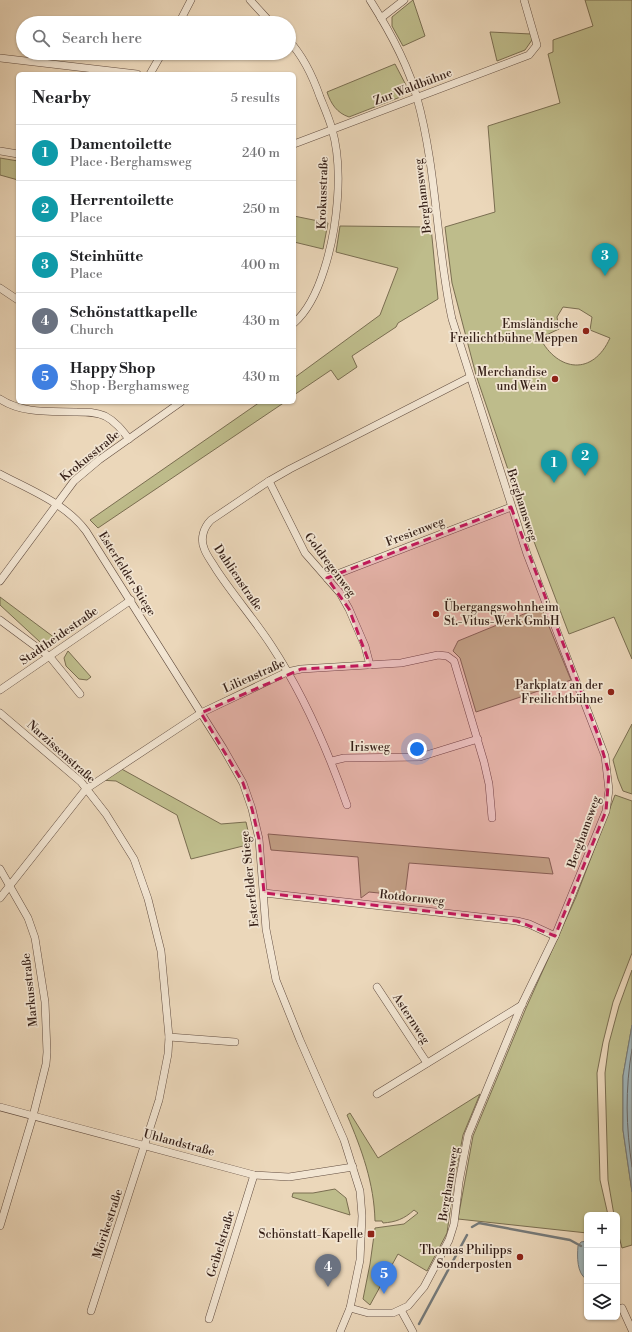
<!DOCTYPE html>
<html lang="en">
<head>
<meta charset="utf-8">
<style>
  :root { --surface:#fff; --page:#f2f2f2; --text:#202124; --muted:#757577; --line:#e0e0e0; --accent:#8f2418 }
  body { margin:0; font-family:"Libre Bodoni",serif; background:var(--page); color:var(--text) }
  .controls { position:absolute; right:12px; bottom:12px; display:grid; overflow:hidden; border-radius:6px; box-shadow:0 1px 3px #0004 }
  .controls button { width:36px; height:36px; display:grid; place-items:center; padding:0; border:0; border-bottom:1px solid var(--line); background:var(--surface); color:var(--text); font:20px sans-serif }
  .you { position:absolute; left:417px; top:749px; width:14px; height:14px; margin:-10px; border:3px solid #fff; border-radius:50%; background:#1a73e8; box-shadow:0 0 0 6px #1a73e833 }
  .badge { display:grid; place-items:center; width:26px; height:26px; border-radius:50%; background:var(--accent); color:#fff; font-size:13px; font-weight:700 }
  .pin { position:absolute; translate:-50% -33px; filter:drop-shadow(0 1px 2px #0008) }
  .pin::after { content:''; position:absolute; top:21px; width:14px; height:12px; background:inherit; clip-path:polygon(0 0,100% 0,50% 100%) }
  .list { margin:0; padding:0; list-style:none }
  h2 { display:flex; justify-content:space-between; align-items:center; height:52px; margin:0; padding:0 16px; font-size:17px }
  h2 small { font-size:13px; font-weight:400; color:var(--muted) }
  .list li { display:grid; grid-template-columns:26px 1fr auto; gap:12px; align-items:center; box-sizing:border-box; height:56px; padding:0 16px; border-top:1px solid var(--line) }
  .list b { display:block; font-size:15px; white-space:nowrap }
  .list p { margin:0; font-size:13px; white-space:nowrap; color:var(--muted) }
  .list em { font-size:13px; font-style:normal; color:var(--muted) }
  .icon { flex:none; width:22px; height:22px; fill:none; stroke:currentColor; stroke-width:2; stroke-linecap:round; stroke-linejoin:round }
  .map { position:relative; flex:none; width:632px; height:1332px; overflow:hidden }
  .search { position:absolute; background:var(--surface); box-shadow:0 1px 3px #0004; left:16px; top:16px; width:280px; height:44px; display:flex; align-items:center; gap:10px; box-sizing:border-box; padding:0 14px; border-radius:22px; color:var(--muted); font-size:15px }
  .panel { position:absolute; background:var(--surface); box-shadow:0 1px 3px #0004; left:16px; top:72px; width:280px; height:332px; border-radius:6px }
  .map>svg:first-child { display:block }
  .green { fill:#bebc8b; stroke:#7a6e51; fill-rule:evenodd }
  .water { fill:#9fb6bc; stroke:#757a7a }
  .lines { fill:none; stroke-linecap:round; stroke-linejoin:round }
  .shore { stroke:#6a6a6a; stroke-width:1 }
  .stream { stroke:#757a7a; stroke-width:2.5 }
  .street-casing { stroke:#624d40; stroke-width:8 }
  .street { stroke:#f2e5d2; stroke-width:7 }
  .marked { fill:#c2185b; fill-opacity:0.2; stroke:#c2185b; stroke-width:3; stroke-dasharray:8 5; stroke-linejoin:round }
  .poi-dot { fill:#8f2418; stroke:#f2e5d2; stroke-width:1.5 }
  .labels { text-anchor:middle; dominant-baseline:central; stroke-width:3.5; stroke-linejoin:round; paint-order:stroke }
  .street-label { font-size:12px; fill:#351f17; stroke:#f2e5d2 }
  .poi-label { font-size:12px; fill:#351f17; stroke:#f2e5d2; text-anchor:end }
</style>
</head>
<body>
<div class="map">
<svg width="632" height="1332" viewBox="0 0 632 1332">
  <rect width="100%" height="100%" fill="#ebd7ba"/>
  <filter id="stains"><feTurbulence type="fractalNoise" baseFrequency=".005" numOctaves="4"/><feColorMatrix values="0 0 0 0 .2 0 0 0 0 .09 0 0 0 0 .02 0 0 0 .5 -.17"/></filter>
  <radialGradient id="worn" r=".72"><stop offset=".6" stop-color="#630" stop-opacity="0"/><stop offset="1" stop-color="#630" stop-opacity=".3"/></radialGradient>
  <g class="green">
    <path d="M413,0l12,36 -22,10 -11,-20v-9z"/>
    <path d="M585,0h47v659l-18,-42 -45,17 -50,-132 -43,-127 -24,-92 -7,-56 50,-15 -7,-86 72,-23 -12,-49 5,-2v-12l40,-14zM563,307l16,2 13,8 -2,13 20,8c-17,38 -52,34 -70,0l19,-9 -2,-12z"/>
    <path d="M490,32l41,2 1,6 -7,10 -28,11z"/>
    <path d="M395,64l13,25 -5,7 -54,21c-12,-4 -18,-13 -22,-25z"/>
    <path d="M0,158l18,3v19l-18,-5z"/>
    <path d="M294,216l34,7 -5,26 -29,-7z"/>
    <path d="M340,226l91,1 7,72 -40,24 -2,4 -44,29 5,11 -19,13 -7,-10 -37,25v-17l86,-63 18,-47 -62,-16z"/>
    <path d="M260,402h25l-187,126 -8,-8z"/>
    <path d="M0,597l59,44 -9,5 -10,-4 -40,-37z"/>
    <path d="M541,607l30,73 -95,32 -16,-54 -7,-7 5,-10z"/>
    <path d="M68,651l23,26 -4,3 -8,-1 -13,-13 -2,-8z"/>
    <path d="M632,724v70l-9,-3 -5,-12 -5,-19z"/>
    <path d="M118,767l103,57 25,-2 5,22 -60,15 -14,-44 -61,-34 -17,-1z"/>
    <path d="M615,795l17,6v152l-19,49 -10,40 -6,31 3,107 8,35h-21v18l-129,-14 15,-83 53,-128 50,-111z"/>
    <path d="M268,834l281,24 4,16 -144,-11 -5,40 -6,-8 -29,-3 -8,6 -3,-41 -87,-7z"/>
    <path d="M632,970v55l-9,51v54l9,62v53l-10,3 -5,-19v-14h-3l-6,-35 -3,-107 4,-30 10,-37z"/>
    <path d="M480,1094l-17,41 -9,48 -7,50 -20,38 -29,-17 -28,51 -7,-6 7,-35 5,-36 29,-4 14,-11 -4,-3c-10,9 -18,12 -31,13l-1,-2h-7c-1,-38 -13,-71 -28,-106l3,-2 28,45z"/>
    <path d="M335,1189l11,9 4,17 -58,-18 1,-4h20z"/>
  </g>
  <g class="water">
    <path d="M632,1025v167l-9,-62v-54z"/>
    <path d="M587,1241v38h-1c-9,-6 -9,-22 -8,-33l3,-4z"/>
  </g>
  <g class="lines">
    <path class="shore" d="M632,1049c-7,41 -6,77 0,118"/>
    <g class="stream">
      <path d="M472,1227l7,-4 91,17 11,6"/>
      <path d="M419,1324l48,-89"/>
    </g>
    <defs>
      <g id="street">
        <path d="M250,0l21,23"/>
        <path d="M381,18l23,-18"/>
        <path d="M179,23l12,-23"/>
        <path d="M289,41c15,16 24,36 31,56 4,10 9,21 12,32 12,41 5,101 -8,141 -6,19 -15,40 -30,53"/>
        <path d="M0,58l137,16"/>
        <path d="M150,74l12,-21"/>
        <path d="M294,144l235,-89 8,-10 -13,-45"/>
        <path d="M0,151l18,3"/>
        <path d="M0,288l18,12"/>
        <path d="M0,399c23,15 51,12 77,13 10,0 19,0 28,4 10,5 17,14 24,23"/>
        <path d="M0,474c30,16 65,29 86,57l137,217 20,35 9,26 7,30 7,90 10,51 24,60 44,100 16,51 2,25 -2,44 -10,48 -10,24"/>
        <path d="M269,481l36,72 35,40 9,16 16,37 5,19"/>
        <path d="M327,578l184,-71"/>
        <path d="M0,581l74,-100 25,-21 82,-58"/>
        <path d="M0,620l50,37 30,37"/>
        <path d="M0,690l131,-90"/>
        <path d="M0,713l81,69 25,32 28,45 14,40 13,52 8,86 -1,17 -9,46 -68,211"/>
        <path d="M332,761l12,-3 76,-1 58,-18"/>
        <path d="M347,805c-20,-57 -43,-110 -76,-160 -17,-26 -38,-50 -55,-76 -4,-7 -10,-14 -12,-21 -4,-10 0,-21 7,-28l58,-39 21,-12 180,-92"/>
        <path d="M0,869l28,49 7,20 10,64 2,50 -1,12 -13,52 -33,110"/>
        <path d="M264,893l253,28 12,3 26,12"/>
        <path d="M0,898l86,-109 115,-76 86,-41 14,-3 100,-6 37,-8 9,1 7,5 30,101 5,22 3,34"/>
        <path d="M377,987l50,76"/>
        <path d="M169,1037l66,5"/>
        <path d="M377,1094l145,-89"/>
        <path d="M0,1107l254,68 35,2 64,-10"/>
        <path d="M350,1308l18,5h25l15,-7 16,-19 25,-47 5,-16 5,-42 9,-47 54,-131 33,-68 51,-125 3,-21 -4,-34 -78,-202 -75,-235c-16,-73 -15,-149 -35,-221 -9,-34 -28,-68 -47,-98"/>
        <path d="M622,1308l10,22"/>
        <path d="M401,1310l12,22"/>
        <path d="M209,1319l45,-144"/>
      </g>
    </defs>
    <use href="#street" class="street-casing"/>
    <use href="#street" class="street"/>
  </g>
  <path class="marked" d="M511,507l87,228 11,38 -3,38 -51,125 -38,-15 -253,-28 -5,-54 -7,-30 -9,-26 -42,-70 100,-44 69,-4 -21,-56 -22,-31z"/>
  <g class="poi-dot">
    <circle cx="586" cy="331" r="4"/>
    <circle cx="555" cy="379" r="4"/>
    <circle cx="436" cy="614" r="4"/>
    <circle cx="611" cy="692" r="4"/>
    <rect x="367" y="1230" width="8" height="8" rx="2"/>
    <circle cx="520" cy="1257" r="4"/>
  </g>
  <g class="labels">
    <g class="street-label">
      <text transform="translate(413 87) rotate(-21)">Zur Waldbühne</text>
      <text transform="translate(323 193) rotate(-88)">Krokusstraße</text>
      <text transform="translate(423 196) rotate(-97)">Berghamsweg</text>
      <text transform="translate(90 456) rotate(-39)">Krokusstraße</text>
      <text transform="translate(522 505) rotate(72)">Berghamsweg</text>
      <text transform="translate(415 532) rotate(-21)">Fresienweg</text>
      <text transform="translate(330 565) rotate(53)">Goldregenweg</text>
      <text transform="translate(127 574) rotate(58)">Esterfelder Stiege</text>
      <text transform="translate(238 578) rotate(56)">Dahlienstraße</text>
      <text transform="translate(59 636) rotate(-35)">Stadtheidestraße</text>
      <text transform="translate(254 676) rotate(-24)">Lilienstraße</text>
      <text x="370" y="747">Irisweg</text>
      <text transform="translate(61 752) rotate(42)">Narzissenstraße</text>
      <text transform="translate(584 832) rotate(-70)">Berghamsweg</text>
      <text transform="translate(250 879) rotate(-96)">Esterfelder Stiege</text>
      <text transform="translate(412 898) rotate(6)">Rotdornweg</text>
      <text transform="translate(30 990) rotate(-96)">Markusstraße</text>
      <text transform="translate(411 1019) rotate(57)">Asternweg</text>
      <text transform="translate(179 1143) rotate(15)">Uhlandstraße</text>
      <text transform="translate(449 1184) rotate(-81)">Berghamsweg</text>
      <text transform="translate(108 1224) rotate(-72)">Mörikestraße</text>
      <text transform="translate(221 1244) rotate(-73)">Geibelstraße</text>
    </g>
    <g class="poi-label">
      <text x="578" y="324">Emsländische<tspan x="578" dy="14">Freilichtbühne Meppen</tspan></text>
      <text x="547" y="372">Merchandise<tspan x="547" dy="14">und Wein</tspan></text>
      <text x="444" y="607" text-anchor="start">Übergangswohnheim<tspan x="444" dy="14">St.-Vitus-Werk GmbH</tspan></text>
      <text x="603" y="685">Parkplatz an der<tspan x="603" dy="14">Freilichtbühne</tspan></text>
      <text x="363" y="1234">Schönstatt-Kapelle</text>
      <text x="512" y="1250">Thomas Philipps<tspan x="512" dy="14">Sonderposten</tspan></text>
    </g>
  </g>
  <rect width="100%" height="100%" filter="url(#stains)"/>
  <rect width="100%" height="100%" fill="url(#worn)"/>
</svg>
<div class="controls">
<button>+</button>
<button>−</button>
<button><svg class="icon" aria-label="layers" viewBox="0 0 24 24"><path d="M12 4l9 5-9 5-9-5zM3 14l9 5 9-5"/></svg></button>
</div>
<div class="you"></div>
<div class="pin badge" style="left:554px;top:483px;background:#0f9aa8">1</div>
<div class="pin badge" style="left:585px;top:476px;background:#0f9aa8">2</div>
<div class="pin badge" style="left:605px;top:276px;background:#0f9aa8">3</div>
<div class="pin badge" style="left:328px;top:1287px;background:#6b7280">4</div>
<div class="pin badge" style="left:384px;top:1294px;background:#3f7fe0">5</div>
<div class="search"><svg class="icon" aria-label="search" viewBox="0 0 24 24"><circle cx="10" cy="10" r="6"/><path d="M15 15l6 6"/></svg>Search here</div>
<section class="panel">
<h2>Nearby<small>5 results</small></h2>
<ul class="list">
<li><span class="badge" style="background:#0f9aa8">1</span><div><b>Damentoilette</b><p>Place · Berghamsweg</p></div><em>240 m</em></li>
<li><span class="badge" style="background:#0f9aa8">2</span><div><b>Herrentoilette</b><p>Place</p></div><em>250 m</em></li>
<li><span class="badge" style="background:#0f9aa8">3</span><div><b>Steinhütte</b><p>Place</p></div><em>400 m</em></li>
<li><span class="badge" style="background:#6b7280">4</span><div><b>Schönstattkapelle</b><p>Church</p></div><em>430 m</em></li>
<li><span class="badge" style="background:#3f7fe0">5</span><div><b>Happy Shop</b><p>Shop · Berghamsweg</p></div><em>430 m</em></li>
</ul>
</section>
</div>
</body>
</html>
